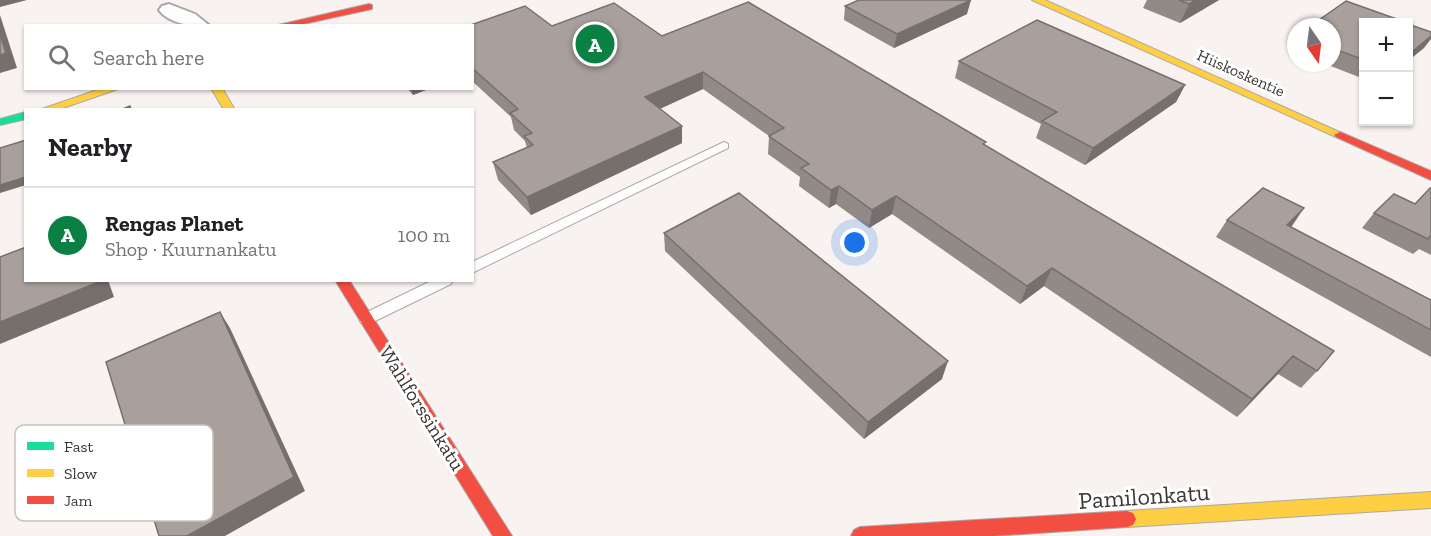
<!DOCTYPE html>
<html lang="en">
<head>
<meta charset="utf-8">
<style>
  :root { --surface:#fff; --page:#f2f2f2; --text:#202124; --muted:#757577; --line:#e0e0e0; --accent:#0b8043 }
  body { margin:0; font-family:"Zilla Slab",serif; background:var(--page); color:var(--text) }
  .controls { position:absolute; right:18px; top:18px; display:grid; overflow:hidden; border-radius:0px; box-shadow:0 2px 4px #0004 }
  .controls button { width:54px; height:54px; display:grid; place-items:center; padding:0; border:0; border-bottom:2px solid var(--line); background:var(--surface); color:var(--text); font:30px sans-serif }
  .compass { position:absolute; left:1287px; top:18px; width:54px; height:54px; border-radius:50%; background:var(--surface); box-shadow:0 2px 4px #0004; rotate:166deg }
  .you { position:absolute; left:855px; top:243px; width:21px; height:21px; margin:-15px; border:4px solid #fff; border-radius:50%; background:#1a73e8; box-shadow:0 0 0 9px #1a73e833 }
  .badge { display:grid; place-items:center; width:39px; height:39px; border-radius:50%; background:var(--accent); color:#fff; font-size:20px; font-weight:700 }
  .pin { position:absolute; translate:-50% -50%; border:3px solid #fff; box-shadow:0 2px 6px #0006 }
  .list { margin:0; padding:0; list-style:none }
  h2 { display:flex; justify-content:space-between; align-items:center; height:78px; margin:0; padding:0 24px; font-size:26px }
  h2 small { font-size:20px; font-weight:400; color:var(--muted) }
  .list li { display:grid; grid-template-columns:39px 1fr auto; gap:18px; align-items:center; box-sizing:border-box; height:96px; padding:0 24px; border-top:2px solid var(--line) }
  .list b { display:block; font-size:22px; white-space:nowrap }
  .list p { margin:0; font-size:20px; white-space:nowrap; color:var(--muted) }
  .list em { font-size:20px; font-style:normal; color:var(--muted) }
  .icon { flex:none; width:33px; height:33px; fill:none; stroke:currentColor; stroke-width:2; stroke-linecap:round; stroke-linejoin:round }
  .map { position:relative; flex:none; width:1431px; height:536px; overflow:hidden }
  .search { position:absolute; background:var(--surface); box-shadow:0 2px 4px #0004; left:24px; top:24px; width:450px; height:66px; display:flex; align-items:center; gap:15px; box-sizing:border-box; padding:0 21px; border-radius:0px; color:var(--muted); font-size:22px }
  .panel { position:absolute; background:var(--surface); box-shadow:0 2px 4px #0004; left:24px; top:108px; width:450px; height:174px; border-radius:0px }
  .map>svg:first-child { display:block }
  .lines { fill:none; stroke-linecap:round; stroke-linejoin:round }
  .lane-casing { stroke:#aca8a6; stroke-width:2 }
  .street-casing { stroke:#aca8a6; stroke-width:4 }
  .fast-casing { stroke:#aca8a6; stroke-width:2 }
  .slow-casing { stroke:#aca8a6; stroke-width:2 }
  .jam-casing { stroke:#aca8a6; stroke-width:2 }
  .lane { fill:#fefdfd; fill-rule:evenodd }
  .street { fill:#fefdfd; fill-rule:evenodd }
  .fast { fill:#16e098; fill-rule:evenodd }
  .slow { fill:#ffcf43; fill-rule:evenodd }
  .jam { fill:#f24e42; fill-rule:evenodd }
  .wall { fill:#918a86 }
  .shaded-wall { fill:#76706d }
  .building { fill:#a9a09c; stroke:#76706d; stroke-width:1.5 }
  .labels { text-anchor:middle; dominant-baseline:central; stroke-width:6; stroke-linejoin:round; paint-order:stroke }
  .far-street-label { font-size:16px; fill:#3b3735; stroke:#fff }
  .street-label { font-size:20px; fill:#3b3735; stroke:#fff }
  .near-street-label { font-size:24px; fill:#3b3735; stroke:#fff }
  .key { fill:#fff; stroke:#c4c3c2; stroke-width:1.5 }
  .key-label { font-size:16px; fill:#3b3735 }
</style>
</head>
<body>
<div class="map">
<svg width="1431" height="536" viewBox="0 0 1431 536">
  <rect width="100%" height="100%" fill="#f8f2f0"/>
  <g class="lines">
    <defs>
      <g id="lane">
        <path d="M724,142l4,2v4l-256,125v-11z"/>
        <path d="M433,280h20l-2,4 -80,39h-10l-2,-4 2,-4z"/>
      </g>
      <path id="street" d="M169,4l26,10 15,12c-16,0 -40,-1 -51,-16l3,-4z"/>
      <path id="fast" d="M26,112v7l-26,6v-6z"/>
      <g id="slow">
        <path d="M1032,0h13l301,135 -6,3 -4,-1z"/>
        <path d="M103,88h18l-64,22h-18z"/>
        <path d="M211,88h11l13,22h-11z"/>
        <path d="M1431,492v16l-304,19 -6,-2 -3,-6 3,-6 6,-2z"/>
      </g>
      <g id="jam">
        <path d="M369,4l3,1v4l-78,17h-20z"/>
        <path d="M1340,132l91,39v9l-95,-43 -2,-2z"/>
        <path d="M335,280h14l163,256h-19z"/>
        <path d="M1127,511l6,2 3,6 -3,6 -6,2 -134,9h-142l3,-6 6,-3z"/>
      </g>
    </defs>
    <use href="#lane" class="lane-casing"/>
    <use href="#street" class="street-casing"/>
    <use href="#fast" class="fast-casing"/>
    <use href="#slow" class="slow-casing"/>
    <use href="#jam" class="jam-casing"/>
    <use href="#lane" class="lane"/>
    <use href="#street" class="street"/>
    <use href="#fast" class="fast"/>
    <use href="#slow" class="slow"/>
    <use href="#jam" class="jam"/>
  </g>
  <g class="wall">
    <path d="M1147,0h72l-39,23 -37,-15z"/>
    <path d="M845,6l122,8 -73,34 -50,-28z"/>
    <path d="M1364,22v57l-41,-16h9v-36z"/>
    <path d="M472,26h80l110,10 323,109 332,226 -16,17 -23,-14 -41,43 -193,-131 -24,18 -128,-90 -23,14 -33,-24 -7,4 -30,-22 1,-9 -32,-23 1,-18 -66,-47 -43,20 22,17v17l-151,72 -33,-35 -5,-18 34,-14 -2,-7 -11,-11 -3,-13 -39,-36z"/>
    <path d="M1296,37v15l-7,-3z"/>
    <path d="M959,61l226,24 -9,17 -91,63 -49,-27 5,-14 -86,-46z"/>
    <path d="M407,88h24l-18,7z"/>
    <path d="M1431,189v66l-12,-6 -6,5 -51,-26 12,-15 41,-9z"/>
    <path d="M1227,220l64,7 140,73v57l-215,-120z"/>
    <path d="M664,233l278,146 -78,60 -199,-188z"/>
  </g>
  <g class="shaded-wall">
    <path d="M0,0h27l-27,7z"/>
    <path d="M971,0l-4,14 -73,34 3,-14z"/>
    <path d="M1196,0h23l-39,23 9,-19z"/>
    <path d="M0,15l17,53 -17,5z"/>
    <path d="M1431,36v3l-7,9 -16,13v-6z"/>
    <path d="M703,72v17l-57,26 -1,-18z"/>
    <path d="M1185,85l-9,17 -91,63 8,-17z"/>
    <path d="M411,88h20l-18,7z"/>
    <path d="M682,126v17l-151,72 -4,-18z"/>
    <path d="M26,177v8l-26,8v-8z"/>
    <path d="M839,186l-3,18 -7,4 2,-18z"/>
    <path d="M896,196l-4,18 -23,14 3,-18z"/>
    <path d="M1304,208l-12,18 -17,16 12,-17z"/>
    <path d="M1052,268l-8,18 -24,18 7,-18z"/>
    <path d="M101,280h7l6,17 -114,47v-22z"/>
    <path d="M220,312l10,16 75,163 -80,45h-38z"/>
    <path d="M1293,356l-15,18 -41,43 15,-18z"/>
    <path d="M948,361l-6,18 -78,60 4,-17z"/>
  </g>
  <g class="building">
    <path d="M859,0h112l-74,34 -52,-28z"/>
    <path d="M1179,0h17l-7,4z"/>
    <path d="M1346,1l59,21h-41v38l-32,-12v-21h-23z"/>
    <path d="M748,2l238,140 -3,2 351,207 -17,20 -24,-15 -41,43 -200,-131 -25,18 -131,-90 -24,14 -33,-24 -8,4 -30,-22 8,-4 -40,-28 15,-8 -81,-56 -58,25 37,29 -155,71 -34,-35 40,-17 -9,-9 8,-3 -22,-20 8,-4 -46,-41v-42h-4l57,-20 27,20 62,-23 48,33z"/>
    <path d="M1037,20l148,65 -92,63 -51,-27 15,-9 -98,-51z"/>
    <path d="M1408,24l23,8v4l-23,19z"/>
    <path d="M0,34l6,19 -6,2z"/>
    <path d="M130,106l1,4h-11z"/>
    <path d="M26,140v37l-26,8v-37z"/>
    <path d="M1263,188l41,20 -17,17 144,75v30l-204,-110z"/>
    <path d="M1430,188l1,1v46l-3,4 -54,-26 20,-19 21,10z"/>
    <path d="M739,193l209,168 -80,61 -204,-189z"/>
    <path d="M26,247v33l75,1 -101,41v-65z"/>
    <path d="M220,312l74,165 -107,59h-28l-53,-174z"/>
  </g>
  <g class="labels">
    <g class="far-street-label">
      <text transform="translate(1241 73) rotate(24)">Hiiskoskentie</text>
    </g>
    <g class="street-label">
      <text transform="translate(422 408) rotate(58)">Wahlforssinkatu</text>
    </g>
    <g class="near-street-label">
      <text transform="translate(1144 496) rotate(-4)">Pamilonkatu</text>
    </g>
  </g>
  <rect x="15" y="425" width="198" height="96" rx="9" class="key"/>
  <rect x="27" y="442" width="27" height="8" fill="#16e098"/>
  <rect x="27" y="469" width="27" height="8" fill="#ffcf43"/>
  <rect x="27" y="496" width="27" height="8" fill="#f24e42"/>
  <g class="key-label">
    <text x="64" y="452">Fast</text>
    <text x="64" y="479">Slow</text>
    <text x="64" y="506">Jam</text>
  </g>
</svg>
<div class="controls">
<button>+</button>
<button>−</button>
</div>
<svg class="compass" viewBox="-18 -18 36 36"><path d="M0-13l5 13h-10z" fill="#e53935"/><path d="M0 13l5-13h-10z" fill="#757577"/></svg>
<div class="you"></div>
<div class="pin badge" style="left:595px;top:44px">A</div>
<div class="search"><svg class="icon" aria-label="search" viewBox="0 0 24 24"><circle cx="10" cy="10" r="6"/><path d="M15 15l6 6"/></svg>Search here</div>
<section class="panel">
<h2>Nearby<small></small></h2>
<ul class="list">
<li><span class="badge">A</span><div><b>Rengas Planet</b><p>Shop · Kuurnankatu</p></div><em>100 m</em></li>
</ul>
</section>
</div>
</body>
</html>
